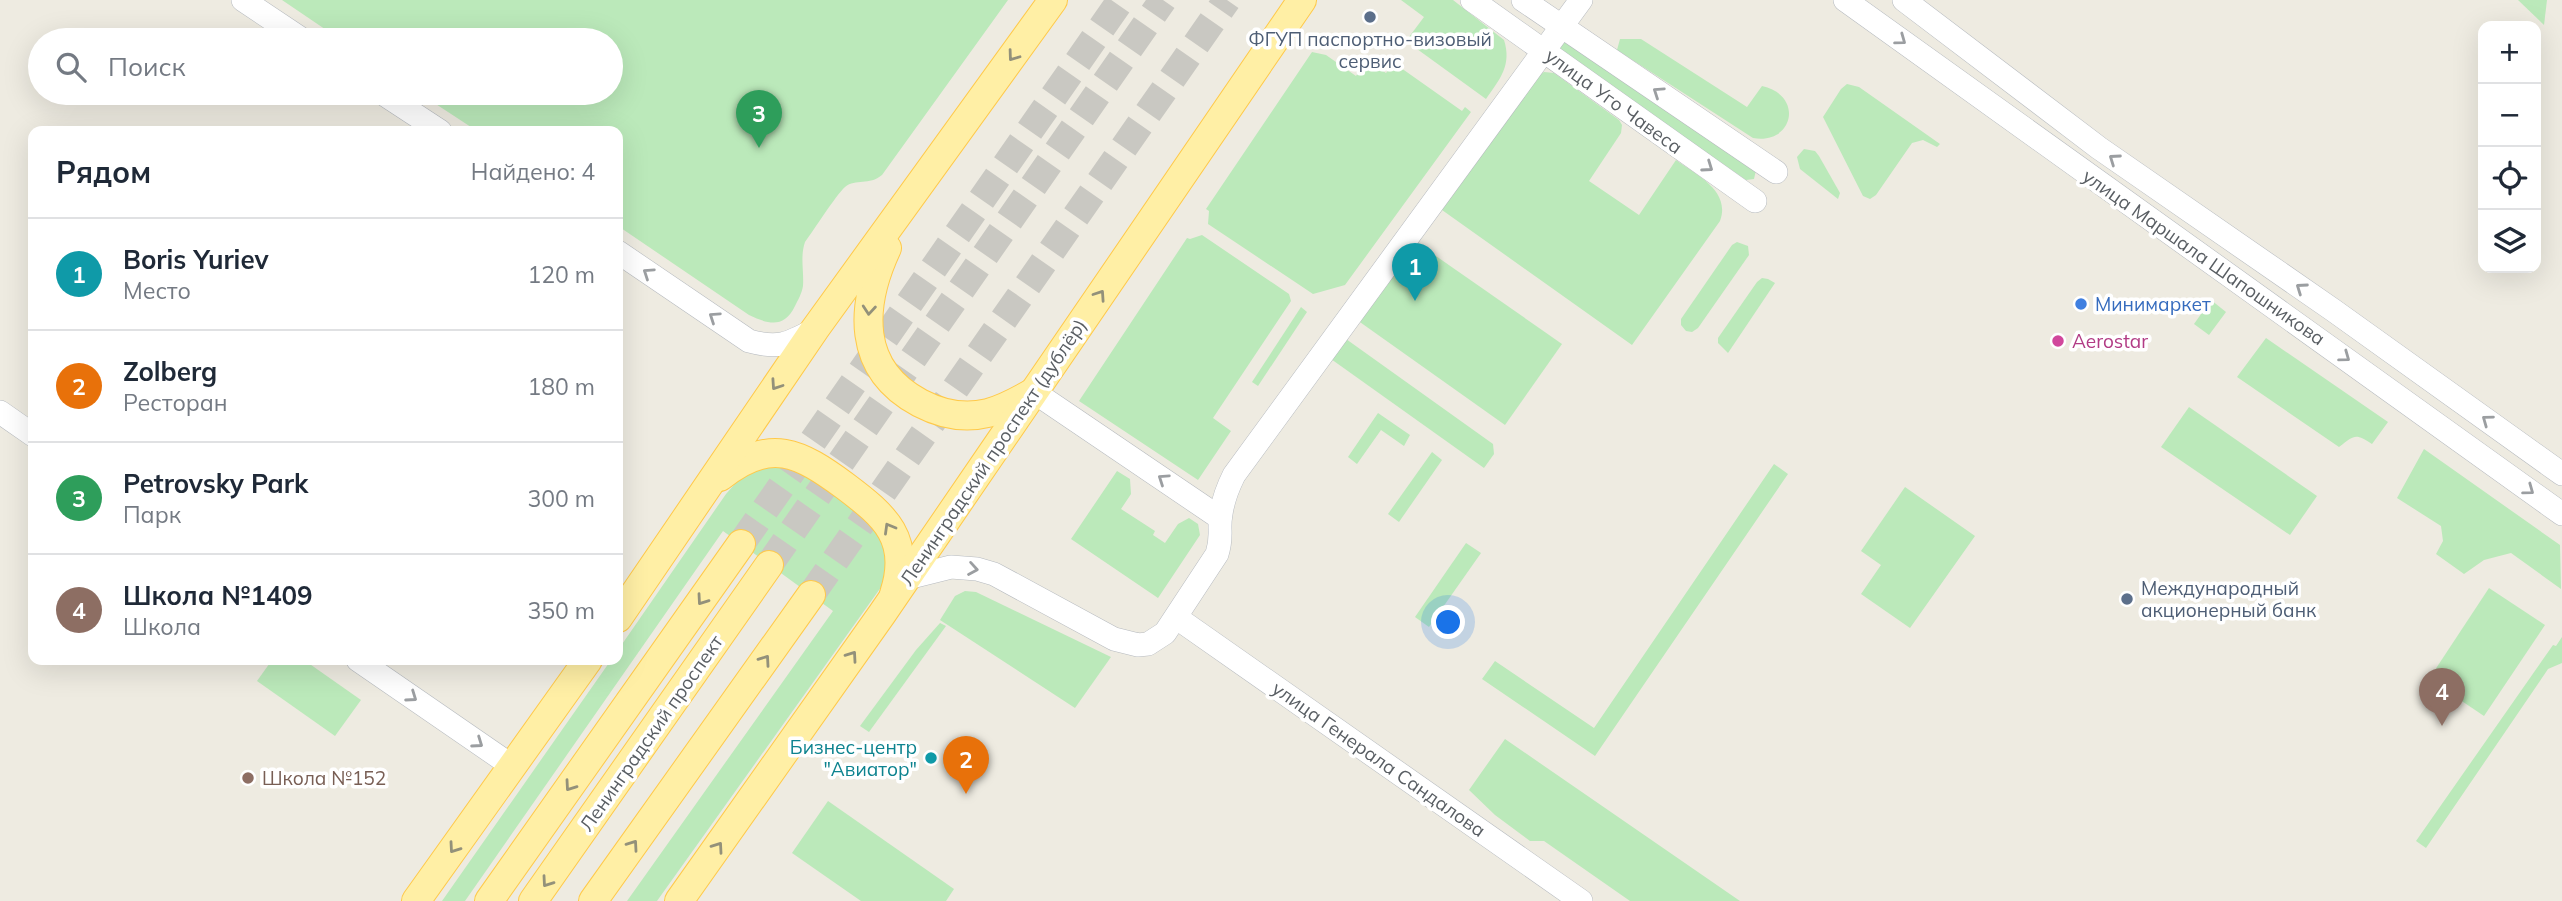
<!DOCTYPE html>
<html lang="ru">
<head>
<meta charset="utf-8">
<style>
  :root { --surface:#fff; --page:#f2f2f3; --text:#1f2937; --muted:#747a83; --line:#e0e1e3; --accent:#b45309 }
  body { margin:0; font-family:Mulish,sans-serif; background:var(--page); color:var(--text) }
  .controls { position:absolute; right:21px; top:21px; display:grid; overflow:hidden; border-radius:14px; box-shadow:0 7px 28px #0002 }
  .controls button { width:63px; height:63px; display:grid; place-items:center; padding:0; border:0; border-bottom:2px solid var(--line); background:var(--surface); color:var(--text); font:35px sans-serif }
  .you { position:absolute; left:1449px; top:623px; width:24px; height:24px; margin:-18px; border:5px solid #fff; border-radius:50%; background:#1a73e8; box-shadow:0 0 0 10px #1a73e833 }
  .badge { display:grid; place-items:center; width:46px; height:46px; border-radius:50%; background:var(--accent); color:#fff; font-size:23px; font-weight:700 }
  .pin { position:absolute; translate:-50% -58px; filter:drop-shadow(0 2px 4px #0008) }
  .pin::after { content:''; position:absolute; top:37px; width:24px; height:21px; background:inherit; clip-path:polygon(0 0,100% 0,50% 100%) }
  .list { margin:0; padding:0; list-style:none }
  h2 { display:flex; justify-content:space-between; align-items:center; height:91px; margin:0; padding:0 28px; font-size:30px }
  h2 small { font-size:23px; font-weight:400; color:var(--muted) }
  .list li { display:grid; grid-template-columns:46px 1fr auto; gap:21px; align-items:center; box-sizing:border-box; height:112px; padding:0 28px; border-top:2px solid var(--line) }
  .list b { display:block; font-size:26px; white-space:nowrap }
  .list p { margin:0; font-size:23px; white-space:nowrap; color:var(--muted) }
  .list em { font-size:23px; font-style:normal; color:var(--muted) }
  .icon { flex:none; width:38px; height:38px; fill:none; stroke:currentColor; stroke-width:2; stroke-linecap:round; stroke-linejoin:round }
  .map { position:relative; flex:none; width:2562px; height:901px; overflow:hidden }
  .search { position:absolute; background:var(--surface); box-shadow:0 7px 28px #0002; left:28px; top:28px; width:595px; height:77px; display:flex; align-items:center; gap:18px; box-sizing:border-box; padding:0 24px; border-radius:38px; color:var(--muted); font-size:26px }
  .panel { position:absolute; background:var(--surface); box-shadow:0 7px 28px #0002; left:28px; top:126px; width:595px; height:539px; border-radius:14px }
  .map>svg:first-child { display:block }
  .green { fill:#bbe9ba }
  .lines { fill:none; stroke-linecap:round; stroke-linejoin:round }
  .major-tunnel { stroke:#c9c8c2; stroke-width:28; stroke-dasharray:28 14; stroke-linecap:butt }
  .minor-casing { stroke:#b6babf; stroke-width:24 }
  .major-casing { stroke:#ffc949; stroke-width:30 }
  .minor { stroke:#fff; stroke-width:23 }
  .major { stroke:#ffefa5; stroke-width:28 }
  .oneway { stroke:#9b9ea1 }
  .oneway2 { stroke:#93917a }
  .service-dot { fill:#5c6f8a; stroke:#fff; stroke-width:2.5 }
  .shop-dot { fill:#3f7fe0; stroke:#fff; stroke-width:2.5 }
  .hotel-dot { fill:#d1479c; stroke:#fff; stroke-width:2.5 }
  .culture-dot { fill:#0f9aa8; stroke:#fff; stroke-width:2.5 }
  .education-dot { fill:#8d6e63; stroke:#fff; stroke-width:2.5 }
  .labels { text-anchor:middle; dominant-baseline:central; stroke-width:7; stroke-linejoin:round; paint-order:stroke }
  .service-label { font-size:19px; fill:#4e5e75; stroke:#fff }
  .street-label { font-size:19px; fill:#595e63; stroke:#fff }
  .shop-label { font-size:19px; fill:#366cbe; stroke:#fff; text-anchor:start }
  .hotel-label { font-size:19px; fill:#b23c85; stroke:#fff; text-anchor:start }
  .culture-label { font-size:19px; fill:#0d838f; stroke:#fff; text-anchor:end }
  .education-label { font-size:19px; fill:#785e54; stroke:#fff; text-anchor:start }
</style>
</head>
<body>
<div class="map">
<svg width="2562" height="901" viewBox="0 0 2562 901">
  <rect width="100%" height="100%" fill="#eeebe1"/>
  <g class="green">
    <path d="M282,0h726l-126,175c-13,11 -26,3 -37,12 -9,8 -31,43 -40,55 -5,15 -1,28 -2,44 -1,7 -5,14 -8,20 -11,23 -27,18 -46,9l-131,-89v-95h-141l-58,-38h192v-53h-270z"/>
    <path d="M1401,0h52l51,40c8,25 -4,39 -18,59l-80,-58 18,-24z"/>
    <path d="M2518,0h29l-3,25z"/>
    <path d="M1560,36l196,134 -2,9 -8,1 -193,-134z"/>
    <path d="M1620,39h21l106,68 15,-21c42,9 32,59 -9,52l-136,-88z"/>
    <path d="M1312,52l14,3 30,21 11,-16 19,13 8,-10 68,48 3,-4 6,5 -126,173 -32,9 -105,-70 1,-13 -3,-2z"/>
    <path d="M1544,72l10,1 65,47 3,5 -1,8 -32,48 50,34 37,-55c21,15 55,31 44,61l-88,124 -190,-135 93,-132z"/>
    <path d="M1847,84l12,3 81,57 -3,3 -14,-7 -11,3 -36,52 -6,4 -7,-3 -40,-79 18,-28z"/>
    <path d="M1804,149l11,2 4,5 21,37 -2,6 -38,-30 -3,-12z"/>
    <path d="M1202,235l87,59 2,7 -78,117 18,13 -33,49 -119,-79 108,-163 3,1z"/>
    <path d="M1413,240l149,104 -57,81 -148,-105z"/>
    <path d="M1737,242l11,4 1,9 -51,73 -6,4 -6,-1 -5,-6v-6l51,-74z"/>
    <path d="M1762,278l6,1 7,4 -47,70 -10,-10v-5l39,-56z"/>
    <path d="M2211,300l15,12 -17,23 -15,-11z"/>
    <path d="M1301,307l6,5 -49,74 -6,-4z"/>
    <path d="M2266,338l122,84 -16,22c-17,-11 -17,-9 -33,3l-102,-70z"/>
    <path d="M1346,339l147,105 1,10 -10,14 -153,-109z"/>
    <path d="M2189,407l128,89 -27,39 -129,-88z"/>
    <path d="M1378,413l32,22 -6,11 -23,-16 -24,34 -9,-7z"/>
    <path d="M2424,449l136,96 1,44 -50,-36 -27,7 -20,14 -28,-20 7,-13 -2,-15 -44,-28z"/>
    <path d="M1432,452l10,8 -43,62 -11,-8z"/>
    <path d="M770,464l38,10 71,55 9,28 -4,26 -227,318h-30l206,-290 -110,-80 -258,370h-23l169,-241h7v-10l108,-156 14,-16z"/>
    <path d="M1774,464l14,10 -193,282 -113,-77 13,-18 99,67z"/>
    <path d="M1117,471l13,8 1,15 -10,15 34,22 -2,4 12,8 13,-19 11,-6 9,6 2,11 -42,63 -87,-59z"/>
    <path d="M1905,487l70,49 -65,92 -49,-34 20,-29 -20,-14z"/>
    <path d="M1466,543l15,10 -52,74 -14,-10z"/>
    <path d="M2489,588l56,37 -61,91 -55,-37z"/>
    <path d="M965,591l11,1 135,65 -36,51 -135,-88 15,-24z"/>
    <path d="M940,623l6,3 -77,106 -9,-6 56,-76z"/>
    <path d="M2562,637v26l-14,6 -4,6 -118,173 -10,-7 137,-196 3,1z"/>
    <path d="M272,660h32l57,40 -26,36 -78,-55z"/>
    <path d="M1505,739l235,162h-110l-86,-60h-14l-35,-26 -26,-25z"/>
    <path d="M828,801l126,88 -8,12h-85l-69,-48z"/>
  </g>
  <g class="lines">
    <g class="major-tunnel">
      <path d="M741,544l380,-544"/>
      <path d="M769,565l394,-565"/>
      <path d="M811,595l416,-595"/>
    </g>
    <defs>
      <g id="minor">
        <path d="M243,0l60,40"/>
        <path d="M1472,0l283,201"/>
        <path d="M1523,0l253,172"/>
        <path d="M1845,0l717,514"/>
        <path d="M1904,0l195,148 234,162 229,164"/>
        <path d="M382,93l58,38"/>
        <path d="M618,252l131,89c29,8 39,3 65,-11"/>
        <path d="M1034,392l186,126"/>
        <path d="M0,412l33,23"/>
        <path d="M907,578l44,-11 26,2 17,5 120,65 24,6 10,-1 17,-11 52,-79c6,-18 1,-25 4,-40 2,-14 7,-27 13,-39l347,-475"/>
        <path d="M1177,618l404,283"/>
        <path d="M358,660l154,106"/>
      </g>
      <g id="major">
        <path d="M887,248c-27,58 -31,121 33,155 21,11 44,16 68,10 16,-4 30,-12 44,-20"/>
        <path d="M720,477c50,-41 80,-24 125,9 40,30 67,53 49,108"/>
        <path d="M618,618l197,-289 238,-329"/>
        <path d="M416,901l172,-241"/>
        <path d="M489,901l252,-357"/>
        <path d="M533,901l236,-336"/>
        <path d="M593,901l218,-306"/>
        <path d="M679,901l203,-287 420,-614"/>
      </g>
    </defs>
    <use href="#minor" class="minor-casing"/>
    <use href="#major" class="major-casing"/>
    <use href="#minor" class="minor"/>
    <use href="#major" class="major"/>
  </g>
  <defs><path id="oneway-chevron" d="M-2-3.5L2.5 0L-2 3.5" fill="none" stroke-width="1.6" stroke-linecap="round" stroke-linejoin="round" transform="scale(1.75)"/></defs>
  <g class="oneway">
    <use href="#oneway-chevron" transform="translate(1901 40) rotate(36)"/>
    <use href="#oneway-chevron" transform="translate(1658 92) rotate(-146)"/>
    <use href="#oneway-chevron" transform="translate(2114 159) rotate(-145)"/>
    <use href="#oneway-chevron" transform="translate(1708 167) rotate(35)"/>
    <use href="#oneway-chevron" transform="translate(648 273) rotate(-146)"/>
    <use href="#oneway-chevron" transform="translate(2301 288) rotate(-145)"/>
    <use href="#oneway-chevron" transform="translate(714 317) rotate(-146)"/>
    <use href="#oneway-chevron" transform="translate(2345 357) rotate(36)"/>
    <use href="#oneway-chevron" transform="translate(2487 420) rotate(-144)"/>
    <use href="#oneway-chevron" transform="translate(1163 479) rotate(-146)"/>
    <use href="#oneway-chevron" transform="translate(2529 490) rotate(36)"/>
    <use href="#oneway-chevron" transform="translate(973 569) rotate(10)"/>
    <use href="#oneway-chevron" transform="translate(412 697) rotate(35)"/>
    <use href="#oneway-chevron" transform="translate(478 743) rotate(35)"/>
  </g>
  <g class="oneway2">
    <use href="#oneway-chevron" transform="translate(1013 56) rotate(126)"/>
    <use href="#oneway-chevron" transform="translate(1100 295) rotate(-56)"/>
    <use href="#oneway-chevron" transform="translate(869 310) rotate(95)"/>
    <use href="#oneway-chevron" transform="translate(776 385) rotate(124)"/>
    <use href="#oneway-chevron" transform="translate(889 528) rotate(-120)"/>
    <use href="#oneway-chevron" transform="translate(702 600) rotate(125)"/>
    <use href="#oneway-chevron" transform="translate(852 656) rotate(-55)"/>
    <use href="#oneway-chevron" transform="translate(765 660) rotate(-55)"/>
    <use href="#oneway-chevron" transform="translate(570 786) rotate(125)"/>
    <use href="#oneway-chevron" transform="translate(633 845) rotate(-55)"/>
    <use href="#oneway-chevron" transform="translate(718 847) rotate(-55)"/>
    <use href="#oneway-chevron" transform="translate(454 848) rotate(125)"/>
    <use href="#oneway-chevron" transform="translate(547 882) rotate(125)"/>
  </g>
  <g class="service-dot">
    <circle cx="1370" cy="17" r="7"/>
    <circle cx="2127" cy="599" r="7"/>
  </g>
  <circle class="shop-dot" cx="2081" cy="304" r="7"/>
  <circle class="hotel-dot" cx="2058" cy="341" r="7"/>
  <circle class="culture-dot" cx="931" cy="758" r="7"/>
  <circle class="education-dot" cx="248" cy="778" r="7"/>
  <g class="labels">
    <g class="service-label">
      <text x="1370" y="39">ФГУП паспортно-визовый<tspan x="1370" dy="22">сервис</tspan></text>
      <text x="2141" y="588" text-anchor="start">Международный<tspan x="2141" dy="22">акционерный банк</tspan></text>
    </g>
    <g class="street-label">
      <text transform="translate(1614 101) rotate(36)">улица Уго Чавеса</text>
      <text transform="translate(2204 257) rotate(35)">улица Маршала Шапошникова</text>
      <text transform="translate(993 452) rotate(-56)">Ленинградский проспект (дублёр)</text>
      <text transform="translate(651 733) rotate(-55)">Ленинградский проспект</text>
      <text transform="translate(1379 759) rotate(35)">улица Генерала Сандалова</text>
    </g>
    <g class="shop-label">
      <text x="2095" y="304">Минимаркет</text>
    </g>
    <g class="hotel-label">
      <text x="2072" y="341">Aerostar</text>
    </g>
    <g class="culture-label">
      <text x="917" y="747">Бизнес-центр<tspan x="917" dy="22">"Авиатор"</tspan></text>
    </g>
    <g class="education-label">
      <text x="262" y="778">Школа №152</text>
    </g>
  </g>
</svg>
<div class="controls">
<button>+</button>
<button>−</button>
<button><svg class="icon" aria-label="locate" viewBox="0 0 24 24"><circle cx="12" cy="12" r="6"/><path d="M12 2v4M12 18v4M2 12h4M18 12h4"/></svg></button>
<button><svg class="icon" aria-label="layers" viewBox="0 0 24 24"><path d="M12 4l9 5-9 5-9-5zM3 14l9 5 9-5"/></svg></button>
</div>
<div class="you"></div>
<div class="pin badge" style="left:1415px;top:301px;background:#0f9aa8">1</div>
<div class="pin badge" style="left:966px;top:794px;background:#e8710a">2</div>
<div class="pin badge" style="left:759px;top:148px;background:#2e9e5b">3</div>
<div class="pin badge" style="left:2442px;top:726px;background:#8d6e63">4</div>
<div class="search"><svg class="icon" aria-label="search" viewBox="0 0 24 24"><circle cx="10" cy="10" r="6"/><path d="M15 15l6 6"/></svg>Поиск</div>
<section class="panel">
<h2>Рядом<small>Найдено: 4</small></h2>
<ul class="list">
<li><span class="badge" style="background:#0f9aa8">1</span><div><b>Boris Yuriev</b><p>Место</p></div><em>120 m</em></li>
<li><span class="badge" style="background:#e8710a">2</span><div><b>Zolberg</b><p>Ресторан</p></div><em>180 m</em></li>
<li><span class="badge" style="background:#2e9e5b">3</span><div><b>Petrovsky Park</b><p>Парк</p></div><em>300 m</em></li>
<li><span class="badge" style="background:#8d6e63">4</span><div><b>Школа №1409</b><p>Школа</p></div><em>350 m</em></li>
</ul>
</section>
</div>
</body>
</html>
